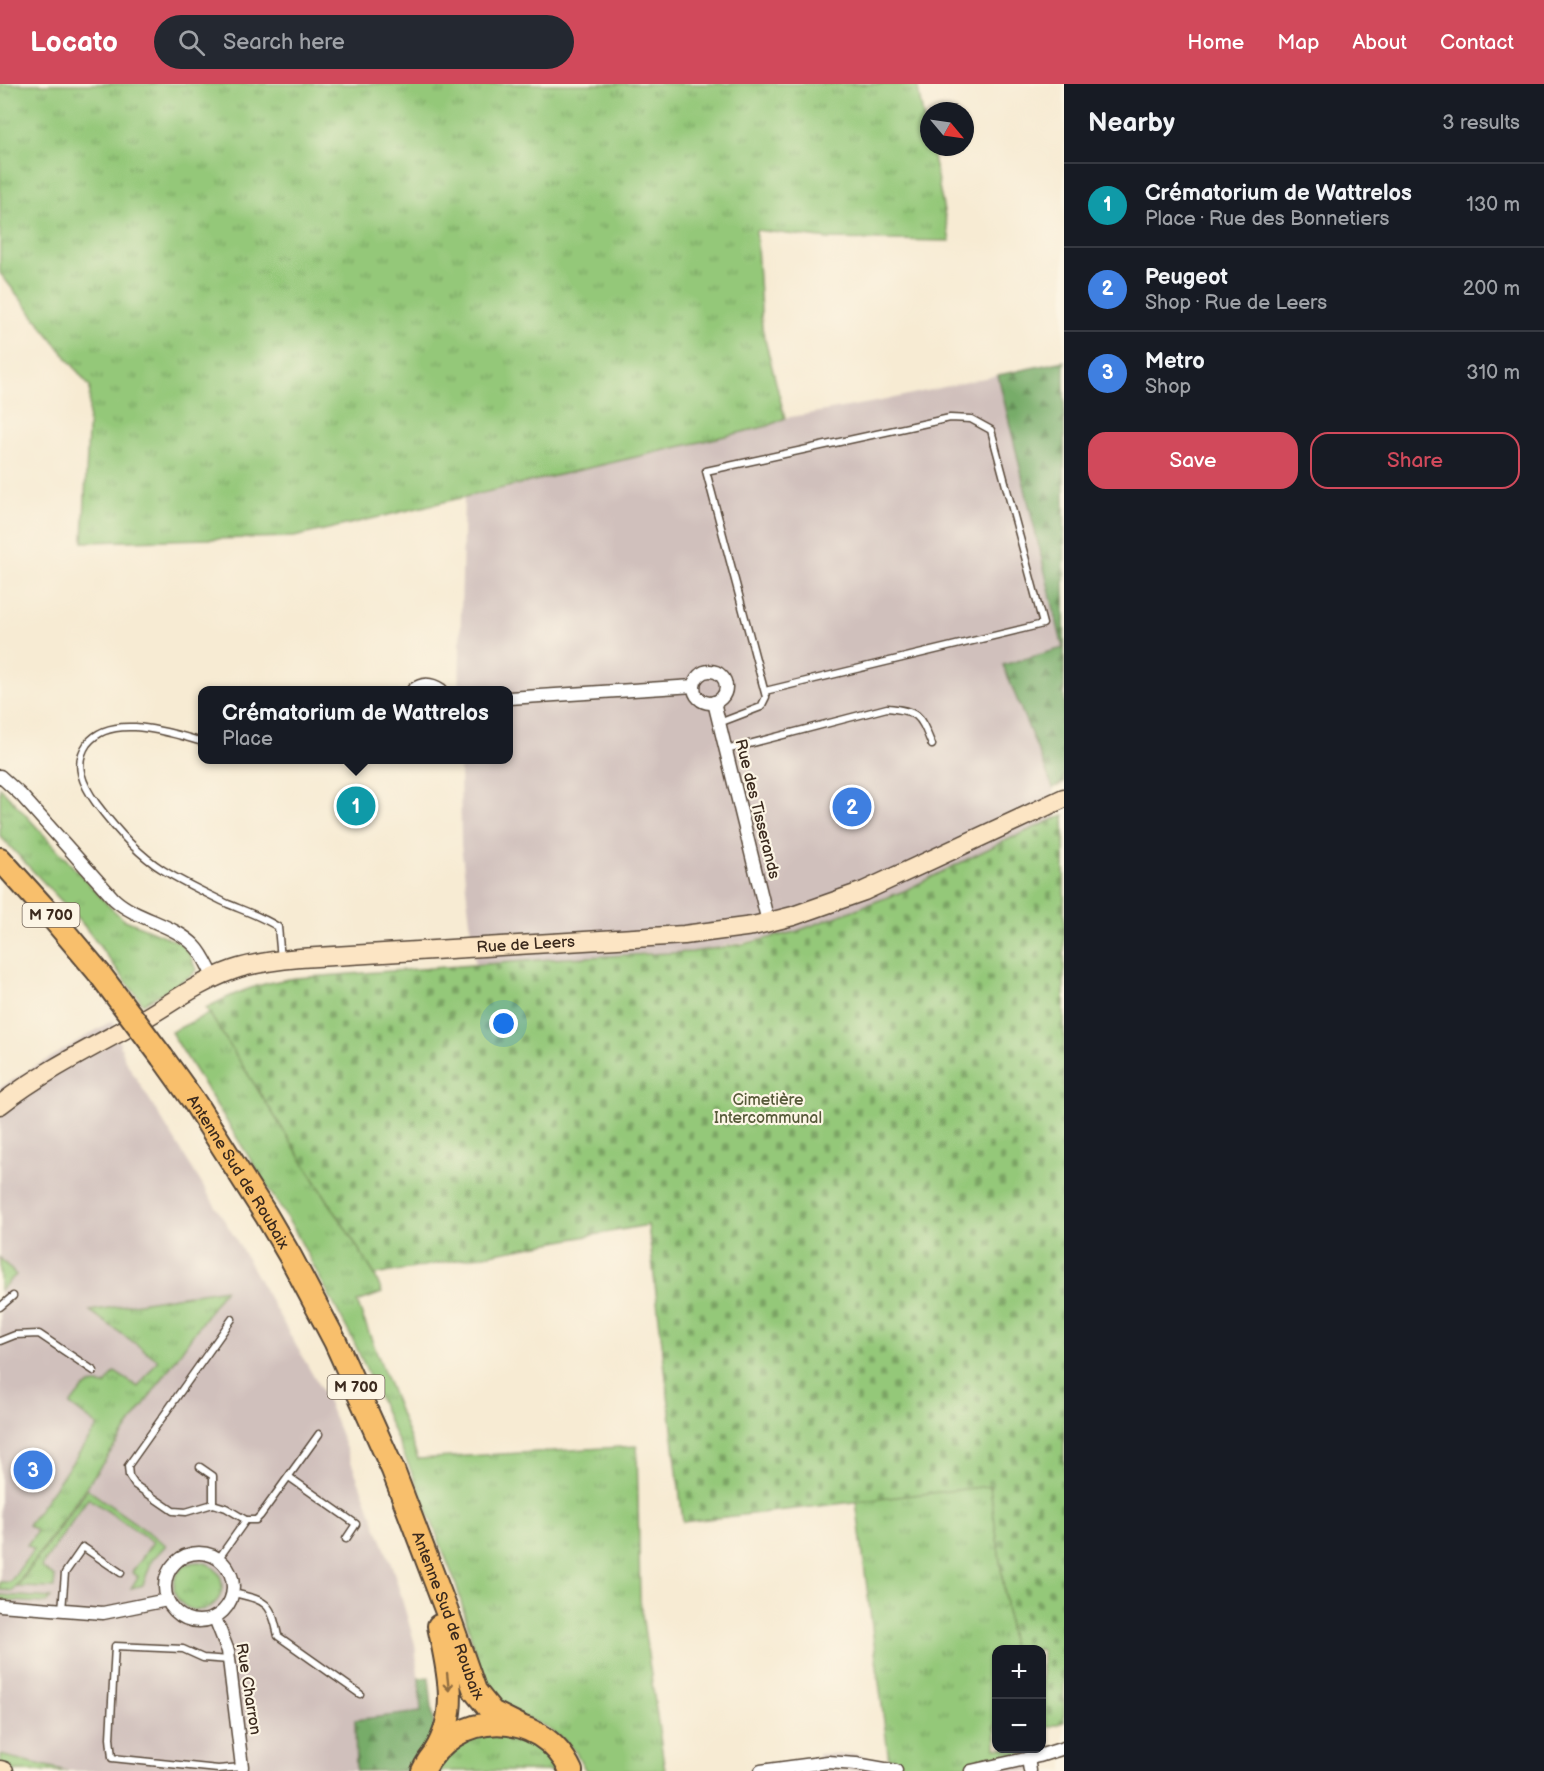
<!DOCTYPE html>
<html lang="en">
<head>
<meta charset="utf-8">
<style>
  :root { --surface:#171b24; --page:#242831; --text:#f1f3f6; --muted:#9ea1a6; --line:#363941; --accent:#d1495b }
  body { margin:0; font-family:"Balsamiq Sans",sans-serif; background:var(--page); color:var(--text) }
  .controls { position:absolute; right:18px; bottom:18px; display:grid; overflow:hidden; border-radius:12px; box-shadow:0 2px 4px #0004 }
  .controls button { width:54px; height:54px; display:grid; place-items:center; padding:0; border:0; border-bottom:2px solid var(--line); background:var(--surface); color:var(--text); font:30px sans-serif }
  .compass { position:absolute; left:920px; top:18px; width:54px; height:54px; border-radius:50%; background:var(--surface); box-shadow:0 2px 4px #0004; rotate:119deg }
  .you { position:absolute; left:504px; top:940px; width:21px; height:21px; margin:-15px; border:4px solid #fff; border-radius:50%; background:#1a73e8; box-shadow:0 0 0 9px #1a73e833 }
  .badge { display:grid; place-items:center; width:39px; height:39px; border-radius:50%; background:var(--accent); color:#fff; font-size:20px; font-weight:700 }
  .pin { position:absolute; translate:-50% -50%; border:3px solid #fff; box-shadow:0 2px 6px #0006 }
  .popup { position:absolute; left:198px; top:602px; width:315px; height:78px; box-sizing:border-box; display:grid; place-content:center; border-radius:12px; background:var(--surface); filter:drop-shadow(0 2px 4px #0005); font-size:20px; white-space:nowrap; color:var(--muted) }
  .popup b { font-size:22px; color:var(--text) }
  .popup::after { content:''; position:absolute; left:50%; top:100%; margin-left:-12px; border:12px solid transparent; border-top-color:var(--surface) }
  .list { margin:0; padding:0; list-style:none }
  h2 { display:flex; justify-content:space-between; align-items:center; height:78px; margin:0; padding:0 24px; font-size:26px }
  h2 small { font-size:20px; font-weight:400; color:var(--muted) }
  .list li { display:grid; grid-template-columns:39px 1fr auto; gap:18px; align-items:center; box-sizing:border-box; height:84px; padding:0 24px; border-top:2px solid var(--line) }
  .list b { display:block; font-size:22px; white-space:nowrap }
  .list p { margin:0; font-size:20px; white-space:nowrap; color:var(--muted) }
  .list em { font-size:20px; font-style:normal; color:var(--muted) }
  .actions { display:flex; gap:12px; padding:18px 24px }
  .actions a { flex:1; padding:14px 0; border:2px solid var(--accent); border-radius:18px; text-align:center; font-size:21px; color:var(--accent) }
  .actions .main { background:var(--accent); color:#fff }
  .icon { flex:none; width:33px; height:33px; fill:none; stroke:currentColor; stroke-width:2; stroke-linecap:round; stroke-linejoin:round }
  .map { position:relative; flex:none; width:1064px; height:1687px; overflow:hidden }
  header { display:flex; align-items:center; gap:36px; box-sizing:border-box; height:84px; padding:0 30px; background:var(--accent); color:#fff }
  header strong { font-size:28px }
  nav { display:flex; gap:33px; margin-inline-start:auto; font-size:21px }
  .search { width:420px; height:54px; background:var(--page); display:flex; align-items:center; gap:15px; box-sizing:border-box; padding:0 21px; border-radius:33px; color:var(--muted); font-size:22px }
  main { display:flex }
  aside { flex:1; background:var(--surface) }
  .map>svg:first-child { display:block }
  .industrial { fill:#d0c0bc }
  .grass { fill:url(#grass-tufts); stroke:#68794c; stroke-width:1.5 }
  .forest { fill:url(#forest-firs); stroke:#596b44; stroke-width:1.5 }
  .cemetery { fill:url(#cemetery-stones); stroke:#68794c; stroke-width:1.5 }
  .lines { fill:none; stroke-linecap:round; stroke-linejoin:round }
  .lane-casing { stroke:#574739; stroke-width:9 }
  .street-casing { stroke:#574739; stroke-width:15 }
  .secondary-casing { stroke:#574739; stroke-width:21 }
  .highway-casing { stroke:#574739; stroke-width:26 }
  .lane { stroke:#fff; stroke-width:6 }
  .street { stroke:#fff; stroke-width:12 }
  .secondary { stroke:#fce5c4; stroke-width:18 }
  .highway { stroke:#f8bf6c; stroke-width:22 }
  .highway-bridge-casing { stroke:#574739; stroke-width:26; stroke-linecap:butt }
  .highway-bridge { stroke:#f8bf6c; stroke-width:22 }
  .oneway { stroke:#906d41 }
  .labels { text-anchor:middle; dominant-baseline:central; stroke-width:4.5; stroke-linejoin:round; paint-order:stroke }
  .shield { fill:#fcf5e5; stroke:#75675a; stroke-width:1.5 }
  .shield-label { font-size:15px; font-weight:bold; fill:#3b2a1e }
  .street-label { font-size:16px; fill:#3b2a1e; stroke:#fcf5e5 }
  .park-label { font-size:16px; fill:#565939; stroke:#fcf5e5 }
</style>
</head>
<body>
<header>
<strong>Locato</strong>
<div class="search"><svg class="icon" aria-label="search" viewBox="0 0 24 24"><circle cx="10" cy="10" r="6"/><path d="M15 15l6 6"/></svg>Search here</div>
<nav><a>Home</a><a>Map</a><a>About</a><a>Contact</a></nav>
</header>
<main>
<div class="map">
<svg width="1064" height="1687" viewBox="0 0 1064 1687">
  <defs>
    <pattern id="grass-tufts" width="24" height="20" patternUnits="userSpaceOnUse" patternTransform="scale(1.5)"><rect width="24" height="20" fill="#94c879"/><path d="M3 7l-1-3M5 7V3M7 7l1-3M15 17l-1-3M17 17v-4M19 17l1-3" fill="none" stroke="#7aa363"/></pattern>
    <pattern id="forest-firs" width="22" height="20" patternUnits="userSpaceOnUse" patternTransform="scale(1.5)"><rect width="22" height="20" fill="#77ac69"/><path d="M5 1l3.5 6h-7zM16 11l3.5 6h-7z" fill="#638c56"/></pattern>
    <pattern id="cemetery-stones" width="16" height="16" patternUnits="userSpaceOnUse" patternTransform="scale(1.5)"><rect width="16" height="16" fill="#94c879"/><path d="M2 7V4a2 2 0 0 1 4 0v3zM10 15v-3a2 2 0 0 1 4 0v3z" fill="#7aa363"/></pattern>
  </defs>
  <rect width="100%" height="100%" fill="#fcf5e5"/>
  <filter id="ink" filterUnits="userSpaceOnUse"><feTurbulence type="fractalNoise" baseFrequency=".0167" numOctaves="2"/><feDisplacementMap in="SourceGraphic" scale="12" xChannelSelector="R" yChannelSelector="G"/><feConvolveMatrix kernelMatrix="1 2 1 2 8 2 1 2 1" color-interpolation-filters="sRGB"/></filter>
  <filter id="wash" filterUnits="userSpaceOnUse"><feTurbulence type="fractalNoise" baseFrequency=".008" numOctaves="4" result="noise"/><feDisplacementMap in="SourceGraphic" scale="24" xChannelSelector="R" yChannelSelector="G"/><feGaussianBlur stdDeviation="1.35" result="paint"/><feColorMatrix in="noise" values="0 0 0 0 0 0 0 0 0 0 0 0 0 0 0 0 0 1.4 0 .05"/><feComposite in="paint" operator="in"/></filter>
  <g filter="url(#wash)">
    <rect width="100%" height="100%" fill="#f7ebd3"/>
    <g class="industrial">
      <path d="M998,291l65,273 -60,17 50,123 3,30 -56,25 -96,48 -109,41 -103,20 -62,2 -155,10 -14,-119 -1,-85h49v-70h-50l5,-192 304,-72 17,-8 96,-17z"/>
      <path d="M113,936l12,40 109,176 93,164 66,169 22,75 7,68 -67,8 1,51h-289l-67,-16v-667z"/>
      <path d="M1026,1669l18,14 1,4h-228l1,-17h36l57,13z"/>
    </g>
    <g class="grass">
      <path d="M0,0h917l12,63h2l19,94 -121,-2 -73,-9 6,98 23,90 -17,8 -474,111 -211,5 7,-155 -90,-114z"/>
      <path d="M0,703l109,119 14,13 58,24 8,10 7,17 -4,5 -49,29 -61,-81 -82,-87z"/>
      <path d="M210,929l165,262 7,18 -25,9 61,157 219,-13 3,154 25,171h-79l-11,-20 -11,-11 -22,-15 -37,-16 -20,-21 -28,-101 -38,-98 -65,-147 -59,-111 -124,-199z"/>
      <path d="M0,1174l16,17 -16,15z"/>
      <path d="M225,1205l-212,302 -13,-1v-8h10l24,-33 -7,-4 10,-14 -9,-6 70,-99 -28,-21c10,-13 16,-25 35,-20l10,-13 23,15 20,-27 -68,-49z"/>
      <path d="M990,1401l22,164 -16,1v98l30,1v4l-58,13 -57,1 -22,-6 -33,-260z"/>
      <path d="M87,1405l79,56 -14,15 -9,25 -12,3 7,-11 -6,-5 21,-30 -65,-44 -47,69 14,10 -1,11 -37,-1z"/>
      <circle cx="198" cy="1502" r="24"/>
      <path d="M0,1511l51,3 -4,4 -3,1 -44,-3z"/>
      <path d="M509,1649l34,15 18,23h-127c25,-33 35,-34 75,-38z"/>
      <path d="M0,1671l67,16h-67z"/>
    </g>
    <g class="forest">
      <path d="M1064,277v422l-11,5 -50,-123 60,-17 -65,-273z"/>
      <path d="M429,1593l5,51 -2,9 -23,34h-53l-1,-51 66,-8 -2,-34z"/>
    </g>
    <path class="cemetery" d="M1064,731v907l-22,7v-79l-30,-1 -22,-163 -307,36 -35,-297 -273,50 -169,-267c33,-17 53,-25 90,-30l270,-20 126,-6 51,-8 52,-12 109,-41 96,-48z"/>
  </g>
  <g filter="url(#ink)">
    <g class="lines">
      <defs>
        <g id="lane">
          <path d="M719,639l42,-16 5,-10 -60,-226 244,-53 21,1 20,11 52,194 -278,67"/>
          <path d="M203,658c-33,-9 -92,-30 -116,2 -14,20 -4,41 9,59 18,24 41,51 67,67 21,13 43,23 65,34 17,7 35,13 50,23l3,32"/>
          <path d="M726,666l161,-42c33,3 33,8 45,37"/>
          <path d="M0,1223l13,-11"/>
          <path d="M0,1257l15,-6 24,-1 55,37"/>
          <path d="M200,1383l13,9v28"/>
          <path d="M289,1393l67,47 -10,15"/>
          <path d="M246,1436h10l4,-4 59,-82"/>
          <path d="M219,1474l27,-38 -20,-12 -13,-4 -27,8 -13,-1 -38,-26 -6,-9 -1,-10 104,-147"/>
          <path d="M234,1509c32,8 37,8 44,43l82,58"/>
          <path d="M62,1526l3,-37 18,-26 38,26"/>
          <path d="M229,1576l-26,-2 -20,-9 -68,-3 -5,92 2,20 106,11 24,-2"/>
        </g>
        <g id="street">
          <circle cx="710" cy="603" r="16"/>
          <path d="M413,606c9,-7 18,-7 28,0"/>
          <path d="M509,614l185,-12"/>
          <path d="M714,618l54,220"/>
          <path d="M0,692l21,19 93,104c23,21 60,25 81,47 9,9 13,21 19,32"/>
          <circle cx="199" cy="1503" r="34"/>
          <path d="M0,1521l103,8 64,-13"/>
          <path d="M215,1534l13,33 14,116"/>
          <path d="M1028,1674l2,13"/>
          <path d="M761,1687l67,-9 28,2 40,7"/>
          <path d="M971,1687l68,-15 25,-8"/>
        </g>
        <g id="secondary">
          <path id="s1" d="M0,1021c41,-32 87,-55 133,-80 33,-18 63,-42 100,-55 21,-7 44,-10 67,-12l384,-23 69,-9 40,-10 71,-25 200,-93"/>
          <path d="M0,1686l4,1"/>
        </g>
        <g id="highway">
          <path d="M0,775l46,51 53,63"/>
          <path id="s2" d="M162,973l33,46 71,112 24,41 45,85 58,129 57,150 25,71 17,21 26,13"/>
          <path d="M435,1668c25,-40 13,-82 4,-126"/>
          <path d="M423,1687c31,-63 118,-64 148,0"/>
        </g>
      </defs>
      <use href="#lane" class="lane-casing"/>
      <use href="#street" class="street-casing"/>
      <use href="#secondary" class="secondary-casing"/>
      <use href="#highway" class="highway-casing"/>
      <use href="#lane" class="lane"/>
      <use href="#street" class="street"/>
      <use href="#secondary" class="secondary"/>
      <use href="#highway" class="highway"/>
      <defs>
        <path id="highway-bridge" d="M99,889l63,84"/>
      </defs>
      <use href="#highway-bridge" class="highway-bridge-casing"/>
      <use href="#highway-bridge" class="highway-bridge"/>
    </g>
    <defs><path id="oneway-shaft" d="M-6 0H5M1.5-3L5.5 0L1.5 3" fill="none" stroke-width="1.6" stroke-linecap="round" stroke-linejoin="round" transform="scale(1.5)"/></defs>
    <use class="oneway" href="#oneway-shaft" transform="translate(448 1598) rotate(84)"/>
  </g>
  <g class="labels">
    <g class="shield">
      <rect x="22.5" y="819" width="57" height="24" rx="4.5"/>
      <rect x="327.5" y="1291" width="57" height="24" rx="4.5"/>
    </g>
    <g class="shield-label">
      <text x="51" y="831">M 700</text>
      <text x="356" y="1303">M 700</text>
    </g>
    <g class="street-label">
      <text transform="translate(757 725) rotate(76)">Rue des Tisserands</text>
      <text stroke="none"><textPath href="#s1" startOffset="564">Rue de Leers</textPath></text>
      <text stroke="none"><textPath href="#s2" startOffset="138">Antenne Sud de Roubaix</textPath></text>
      <text stroke="none"><textPath href="#s2" startOffset="630">Antenne Sud de Roubaix</textPath></text>
      <text transform="translate(248 1605) rotate(81)">Rue Charron</text>
    </g>
    <g class="park-label">
      <text x="768" y="1016">Cimetière<tspan x="768" dy="18">Intercommunal</tspan></text>
    </g>
  </g>
</svg>
<div class="controls">
<button>+</button>
<button>−</button>
</div>
<svg class="compass" viewBox="-18 -18 36 36"><path d="M0-13l5 13h-10z" fill="#e53935"/><path d="M0 13l5-13h-10z" fill="#9ea1a6"/></svg>
<div class="you"></div>
<div class="pin badge" style="left:356px;top:722px;background:#0f9aa8">1</div>
<div class="popup"><b>Crématorium de Wattrelos</b>Place</div>
<div class="pin badge" style="left:852px;top:723px;background:#3f7fe0">2</div>
<div class="pin badge" style="left:33px;top:1386px;background:#3f7fe0">3</div>
</div>
<aside>
<h2>Nearby<small>3 results</small></h2>
<ul class="list">
<li><span class="badge" style="background:#0f9aa8">1</span><div><b>Crématorium de Wattrelos</b><p>Place · Rue des Bonnetiers</p></div><em>130 m</em></li>
<li><span class="badge" style="background:#3f7fe0">2</span><div><b>Peugeot</b><p>Shop · Rue de Leers</p></div><em>200 m</em></li>
<li><span class="badge" style="background:#3f7fe0">3</span><div><b>Metro</b><p>Shop</p></div><em>310 m</em></li>
</ul>
<div class="actions"><a class="main">Save</a><a>Share</a></div>
</aside>
</main>
</body>
</html>
